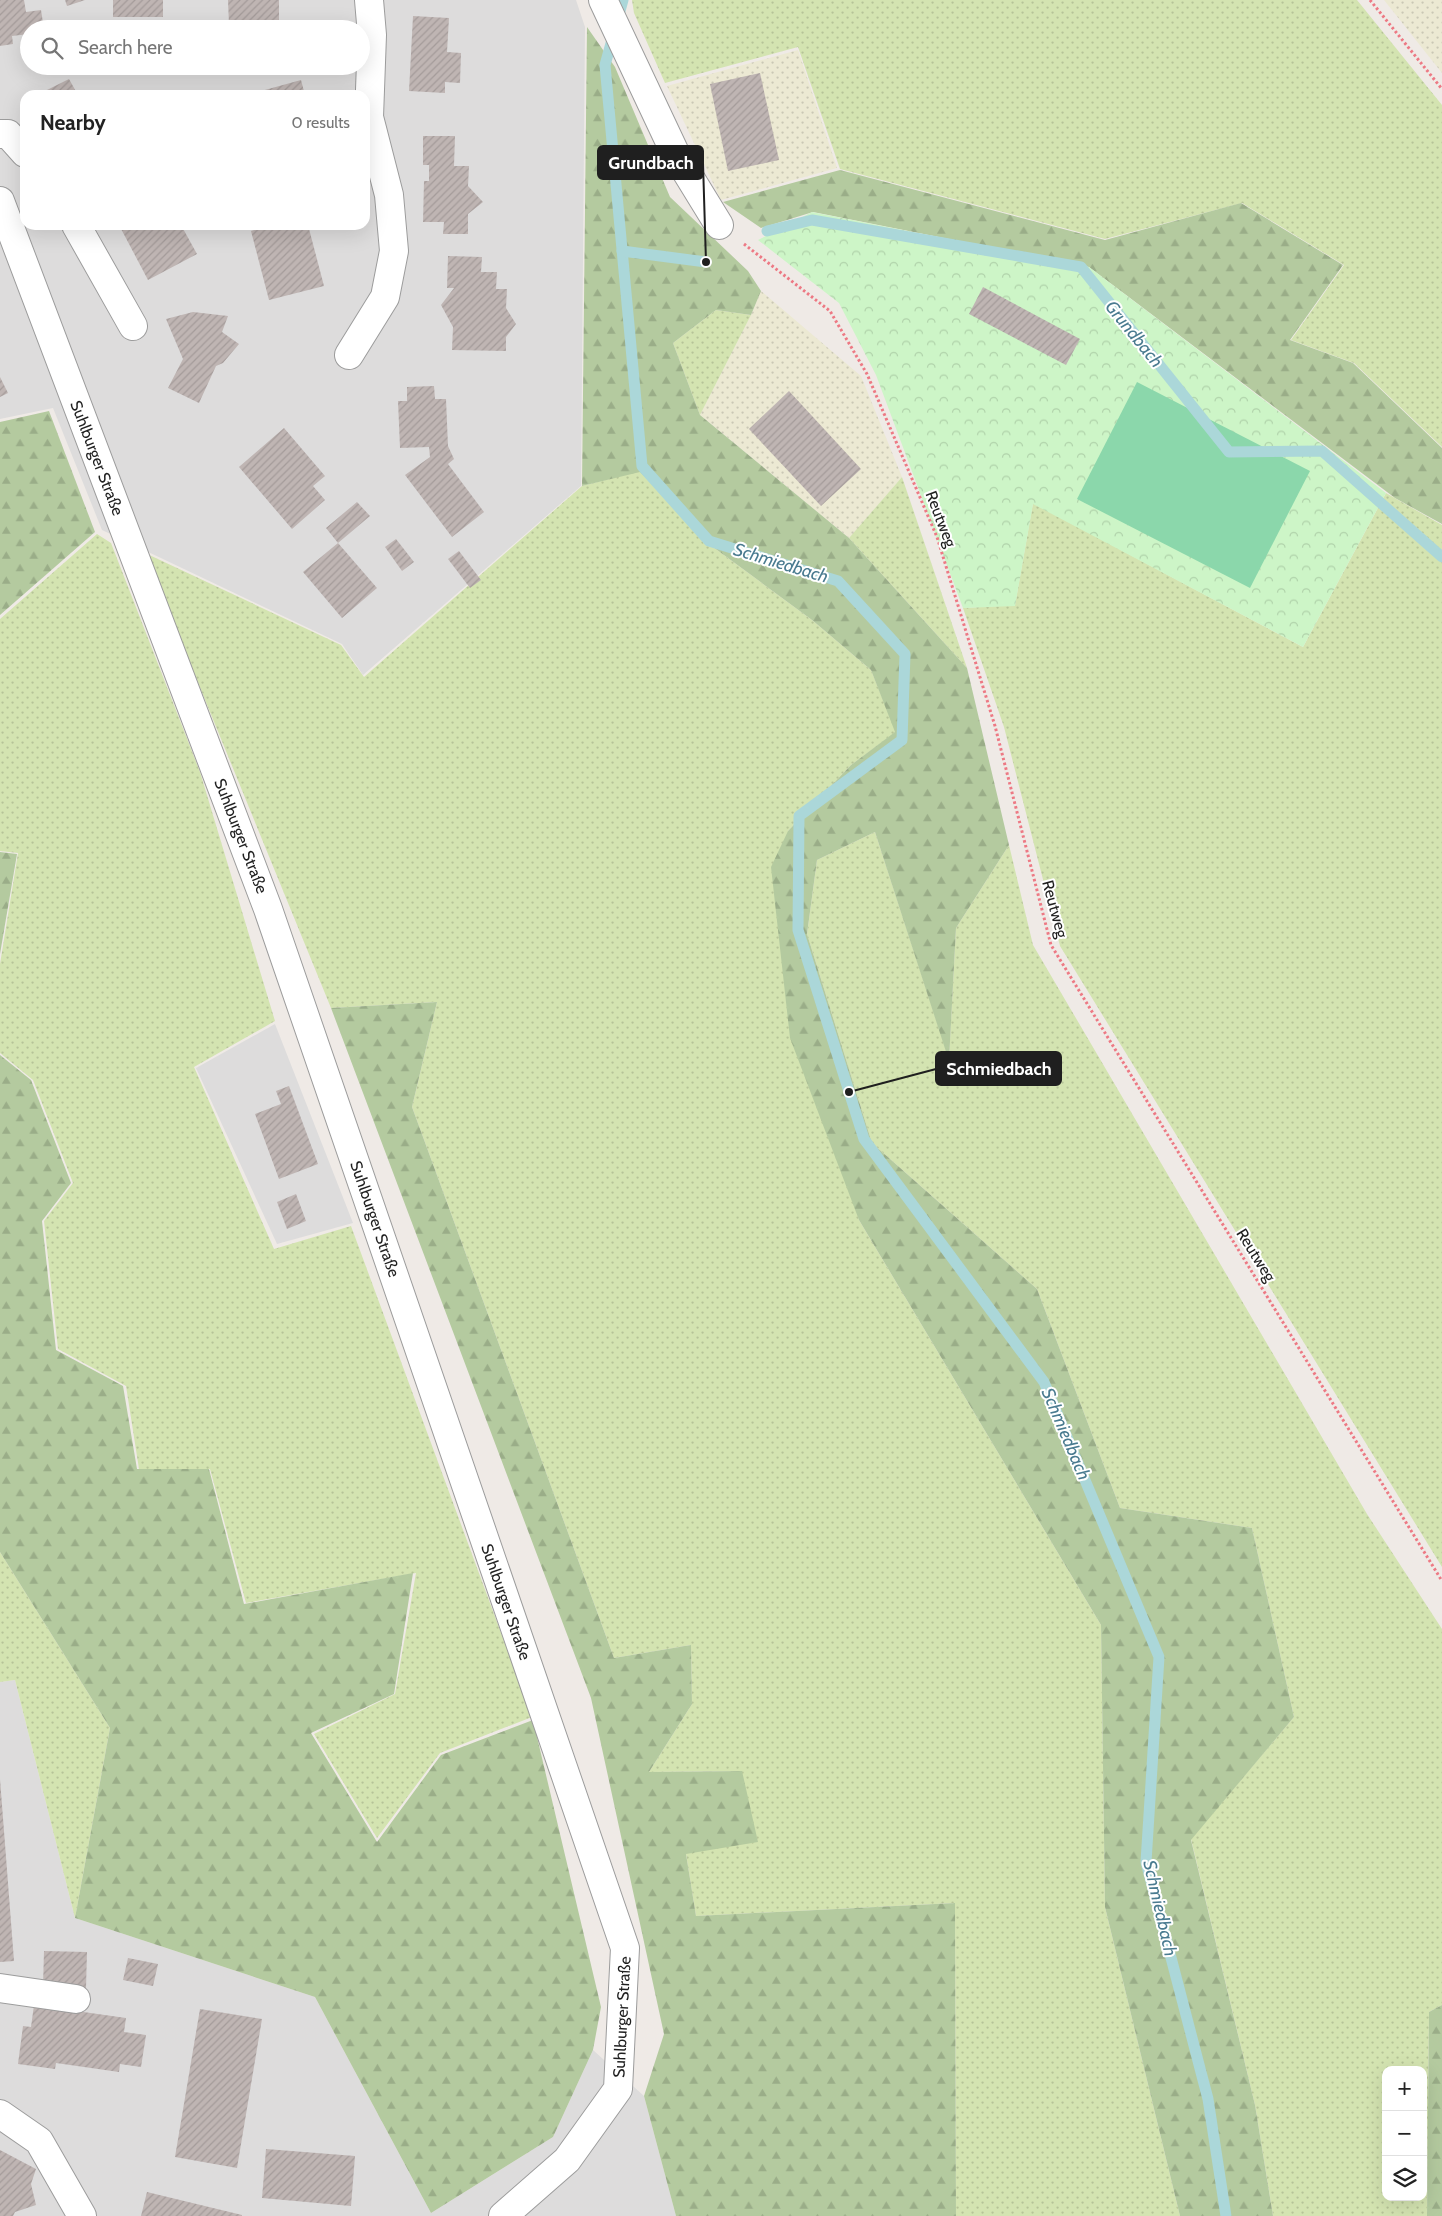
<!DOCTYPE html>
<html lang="en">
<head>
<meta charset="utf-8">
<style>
  :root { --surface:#fff; --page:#f6f6f6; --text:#222; --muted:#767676; --line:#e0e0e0 }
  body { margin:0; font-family:Cabin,sans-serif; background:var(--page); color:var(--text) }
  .controls { position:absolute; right:15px; bottom:15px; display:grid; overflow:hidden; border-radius:10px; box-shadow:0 5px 20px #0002 }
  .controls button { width:45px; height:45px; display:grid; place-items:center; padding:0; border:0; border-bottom:1px solid var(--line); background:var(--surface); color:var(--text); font:25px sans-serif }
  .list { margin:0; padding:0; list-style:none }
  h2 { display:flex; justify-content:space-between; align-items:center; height:65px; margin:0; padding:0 20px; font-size:21px }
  h2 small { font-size:16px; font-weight:400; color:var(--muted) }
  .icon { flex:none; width:28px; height:28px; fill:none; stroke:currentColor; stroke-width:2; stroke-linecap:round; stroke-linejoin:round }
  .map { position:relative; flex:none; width:1442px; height:2216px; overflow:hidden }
  .search { position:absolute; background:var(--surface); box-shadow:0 5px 20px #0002; left:20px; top:20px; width:350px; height:55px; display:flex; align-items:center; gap:12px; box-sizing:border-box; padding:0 18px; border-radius:28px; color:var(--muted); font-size:19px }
  .panel { position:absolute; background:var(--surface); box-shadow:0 5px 20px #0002; left:20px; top:90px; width:350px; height:140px; border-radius:15px }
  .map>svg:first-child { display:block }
  .residential { fill:#dddcdc; fill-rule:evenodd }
  .farmland { fill:url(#farmland-dots) }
  .grass { fill:url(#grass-dots); fill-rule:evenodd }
  .forest { fill:url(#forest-firs) }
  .park { fill:url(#park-crowns) }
  .pitch { fill:#8bd7ab }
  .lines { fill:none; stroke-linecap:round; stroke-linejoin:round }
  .stream { stroke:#abd7d9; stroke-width:11 }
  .building { fill:url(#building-hatch) }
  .minor-casing { stroke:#9c9c9c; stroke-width:30 }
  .path { stroke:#ed7984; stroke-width:3; stroke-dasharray:2.5 2.5; stroke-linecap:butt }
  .minor { stroke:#fff; stroke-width:28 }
  .labels { text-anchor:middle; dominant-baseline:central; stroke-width:4; stroke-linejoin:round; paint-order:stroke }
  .street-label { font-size:16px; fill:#1f1f1f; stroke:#fff }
  .water-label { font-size:18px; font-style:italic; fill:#4a7b90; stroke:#fff }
  .leader { fill:none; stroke:#1f1f1f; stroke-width:2 }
  .callout-dot { fill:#1f1f1f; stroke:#fff; stroke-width:2 }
  .callout { fill:#1f1f1f; stroke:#1f1f1f; stroke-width:2 }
  .callout-label { font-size:18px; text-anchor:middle; font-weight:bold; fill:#fff }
</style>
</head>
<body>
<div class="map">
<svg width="1442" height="2216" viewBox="0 0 1442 2216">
  <defs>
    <pattern id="farmland-dots" width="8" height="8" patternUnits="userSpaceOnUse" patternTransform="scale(1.25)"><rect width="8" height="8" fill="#ece9d3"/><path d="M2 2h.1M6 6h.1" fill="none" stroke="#cac7b5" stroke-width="1.8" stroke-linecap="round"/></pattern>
    <pattern id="grass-dots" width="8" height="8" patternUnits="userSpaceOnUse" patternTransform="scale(1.25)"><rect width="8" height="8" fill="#d4e4b1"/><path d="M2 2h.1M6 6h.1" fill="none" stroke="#b6c398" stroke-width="1.8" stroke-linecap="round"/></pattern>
    <pattern id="forest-firs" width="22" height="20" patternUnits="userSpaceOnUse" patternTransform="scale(1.25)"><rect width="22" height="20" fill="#b4ca9f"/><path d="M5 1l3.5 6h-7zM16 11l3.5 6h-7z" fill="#9aad88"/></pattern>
    <pattern id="park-crowns" width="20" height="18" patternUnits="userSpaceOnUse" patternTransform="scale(1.25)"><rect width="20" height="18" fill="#cdf5c7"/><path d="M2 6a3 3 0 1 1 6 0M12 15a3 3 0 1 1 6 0" fill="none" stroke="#b0d2aa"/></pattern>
    <pattern id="building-hatch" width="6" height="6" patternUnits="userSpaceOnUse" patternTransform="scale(1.25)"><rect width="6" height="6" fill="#bfb5b3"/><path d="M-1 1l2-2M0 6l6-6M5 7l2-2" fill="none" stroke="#a49b9a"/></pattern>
  </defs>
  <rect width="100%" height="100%" fill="#efeae6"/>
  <g class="residential">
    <path d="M0,0h576l9,27 -4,459 -218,189 -21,-31 -240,-114 -49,-122 -53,11zM29,29h332v37h-332zM25,95h340v130h-340z"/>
    <path d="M275,1024l78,199 -76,21 -81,-176z"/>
    <path d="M15,1680l60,238 240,79 116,216 122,-76 40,-87 51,46 32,120h-676v-534z"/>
  </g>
  <g class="farmland">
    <path d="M1384,0h58v73z"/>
    <path d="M798,50l39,118 -116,32 -54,-114z"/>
    <path d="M761,291l100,85 41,101 -53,61 -149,-123 51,-100z"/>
  </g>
  <g class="grass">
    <path d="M632,0h725l85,105v342l-88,-84 -63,-23 53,-75 -102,-62 -137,36 -265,-70 -42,-122 -133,36 -31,-70z"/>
    <path d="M716,310l35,5 -51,100 -27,-72z"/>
    <path d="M640,471l73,76 99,73 59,50 25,62 -45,33 -63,66 71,389 242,405 4,282 75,309h-224l-1,-313 -259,13 -10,-62 56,-83 -93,1 43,-68 -1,-59 -77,13 -202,-551 25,-105 -106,6 -186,-455 196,92 23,32 218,-191z"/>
    <path d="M902,477l65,191 -118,-130z"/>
    <path d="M1386,493l56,32v1042l-382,-621 -56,-219 -41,-119 52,-3 18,-102 270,144z"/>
    <path d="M97,534l14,9 89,229 75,249 -81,46 80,182 77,-23 181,491 -92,36 -63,85 -63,-104 81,-40 21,-121 -170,30 -36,-134h-71l-13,-83 -68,-37 -14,-128 29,-38 -40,-103 -33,-27v-89l18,-111 -18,-2v-232z"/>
    <path d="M875,832l74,227 7,-131 53,-83 24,100 334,569 75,115v376l-13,7 -2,204h-154l-18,-111 -64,-266 103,-122 -42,-189 -132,-20 -83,-219 -165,-146 -65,-209 10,-74zM1386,2070h37v127h-37z"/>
    <path d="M0,1552l110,176 -35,190 -60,-238 -15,2z"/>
  </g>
  <g class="forest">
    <path d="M587,27l28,40 55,130 78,74 13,20 -10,24 -35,-5 -43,33 27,72 149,123 118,130 42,177 -53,83 -7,133 -74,-229 -58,28 -10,74 65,209 165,146 83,219 132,20 42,189 -103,123 64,265 18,111h-93l-75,-309 -4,-282 -242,-405 -69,-182 -19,-171 17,-36 63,-66 44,-33 -24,-62 -59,-50 -99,-73 -73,-75 -58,14z"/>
    <path d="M840,170l265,70 136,-37 102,62 -53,75 63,23 89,85v76l-47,-26 -306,-231 -276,-55 -52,16 -38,-26z"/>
    <path d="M49,411l46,121 -95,83v-193z"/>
    <path d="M0,852l17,2 -17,100z"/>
    <path d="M437,1002l-25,105 202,551 77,-13 1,59 -43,68 93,-1 16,71 -72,12 10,62 259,-13 1,313h-280l-32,-120 20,-62 -73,-336 -260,-690z"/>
    <path d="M0,1055l31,25 40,103 -29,38 14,129 67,36 14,83h72l35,135 169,-31 -19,121 -83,39 66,109 64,-87 92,-35 68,287 -8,43 -40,87 -122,76 -116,-216 -240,-79 35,-190 -110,-176z"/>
    <path d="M1442,2005v211h-15l2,-204z"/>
  </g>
  <path class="park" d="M812,212l277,55 297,226 -83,154 -270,-143 -18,102 -52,2 -87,-233 -37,-72 -81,-63z"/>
  <path class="pitch" d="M1137,382l173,89 -60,117 -173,-89z"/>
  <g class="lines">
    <g class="stream">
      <path d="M623,0l-18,65 37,401 67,75 129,40 67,73 -3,86 -103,76 -1,114 66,209 180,243 115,275 -13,205 62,237 18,117"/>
      <path d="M767,231l45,-11 269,47 148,185 93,-1 120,106"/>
      <path d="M622,251l84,11"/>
    </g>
  </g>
  <g class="building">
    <path d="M0,0h24l2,12 15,-2 3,19h-15v5l-17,2 1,8 -13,2z"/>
    <path d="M65,0h20l-18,6z"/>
    <rect x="113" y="0" width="50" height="17"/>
    <path d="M228,0h51v24l-50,1z"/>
    <path d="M413,16l36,2 -2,34 14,1 -1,30 -15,-1v11l-36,-2z"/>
    <path d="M760,73l19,87 -51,11 -18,-87z"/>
    <path d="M69,79l9,16h-41z"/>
    <path d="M301,80l4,15h-55v-1z"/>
    <path d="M423,136h32l-1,30h15l-1,20 15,16 -15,12v20h-25l1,-12h-21l1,-41h5v-16h-6z"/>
    <path d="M119,225h62l16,29 -49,26z"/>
    <path d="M271,225h37l16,61 -55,14 -18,-69z"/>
    <path d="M448,256l34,1 -1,15h16l-1,17h11l-1,19 10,16 -10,13v14l-54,-1 1,-23 -12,-22 13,-17h-7z"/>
    <path d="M983,287l97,52 -14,26 -97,-51z"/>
    <path d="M193,312l35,4 -6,16 17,12 -16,19 -7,3 -17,37 -31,-15 15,-29 -17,-40z"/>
    <path d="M0,377l8,16 -8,4z"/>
    <path d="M434,386l1,13h11l2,47 6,13 -6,5 36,48 -32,25 -47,-62 25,-18 -1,-10 -29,1 -2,-47h9v-14z"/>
    <path d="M789,391l72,78 -40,37 -72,-77z"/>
    <path d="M284,428l41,48 -12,10 12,14 -33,29 -53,-62z"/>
    <path d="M357,502l13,14 -32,27 -12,-15z"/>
    <path d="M396,539l18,23 -12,9 -17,-24z"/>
    <path d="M338,543l39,45 -35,30 -39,-46z"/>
    <path d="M459,551l22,29 -11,8 -22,-29z"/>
    <path d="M289,1086l29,78 -39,15 -24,-65 26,-10 -5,-13z"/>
    <path d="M296,1194l10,27 -19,8 -10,-27z"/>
    <path d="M0,1779l14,182 -14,1z"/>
    <path d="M44,1951l43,1 -1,36 -43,-1z"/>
    <path d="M128,1958l30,6 -5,22 -30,-6z"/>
    <path d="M34,2005l92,13 -2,14 22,3 -5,32 -21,-3 -1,8 -63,-9 -1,6 -37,-5 5,-38 8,1z"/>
    <path d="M200,2009l62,10 -25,149 -62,-11z"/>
    <path d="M266,2149l89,7 -4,50 -89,-8z"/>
    <path d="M0,2150l36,19 -5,15 5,21 -21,7 -2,4h-13z"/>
    <path d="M147,2192l95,23v1h-101z"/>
  </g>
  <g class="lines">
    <defs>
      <g id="minor">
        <path d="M603,0l73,155 43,70"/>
        <path d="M0,134h8l17,19"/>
        <path d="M0,201l268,708 357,1039 -7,141 -51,71 -64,56"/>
        <path d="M76,225l57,101"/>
        <path d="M349,355l36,-58 9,-46 -5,-56 -20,-78 3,-82 -3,-35"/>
        <path d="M0,1988l76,11"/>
        <path d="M0,2114l39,27 43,75"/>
      </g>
    </defs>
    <use href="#minor" class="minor-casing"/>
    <g class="path">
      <path d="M1370,0l72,89"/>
      <path d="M744,244l86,67 37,63 70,163 58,189 56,219 391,636"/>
    </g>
    <use href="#minor" class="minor"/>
  </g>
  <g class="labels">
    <g class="street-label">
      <text transform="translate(97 458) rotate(69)">Suhlburger Straße</text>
      <text transform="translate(941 519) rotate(69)">Reutweg</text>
      <text transform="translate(241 836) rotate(69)">Suhlburger Straße</text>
      <text transform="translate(1055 909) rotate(75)">Reutweg</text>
      <text transform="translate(375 1219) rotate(71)">Suhlburger Straße</text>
      <text transform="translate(1256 1255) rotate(58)">Reutweg</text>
      <text transform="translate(506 1602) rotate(71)">Suhlburger Straße</text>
      <text transform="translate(622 2017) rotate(-87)">Suhlburger Straße</text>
    </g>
    <g class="water-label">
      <text transform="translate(1134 334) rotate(51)">Grundbach</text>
      <text transform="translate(781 563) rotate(17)">Schmiedbach</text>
      <text transform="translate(1066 1434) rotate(67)">Schmiedbach</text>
      <text transform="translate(1160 1908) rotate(77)">Schmiedbach</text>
    </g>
  </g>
  <path class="leader" d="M706 262L703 163M849 1092L936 1069"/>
  <g class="callout-dot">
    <circle cx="706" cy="262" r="5"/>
    <circle cx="849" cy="1092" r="5"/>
  </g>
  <g class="callout">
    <rect x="598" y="146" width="105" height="33" rx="5"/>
    <rect x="936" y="1052" width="125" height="33" rx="5"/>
  </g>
  <g class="callout-label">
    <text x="651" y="169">Grundbach</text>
    <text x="999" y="1075">Schmiedbach</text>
  </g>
</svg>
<div class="controls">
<button>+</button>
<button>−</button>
<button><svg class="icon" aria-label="layers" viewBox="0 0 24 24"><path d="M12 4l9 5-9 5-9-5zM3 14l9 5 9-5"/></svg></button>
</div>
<div class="search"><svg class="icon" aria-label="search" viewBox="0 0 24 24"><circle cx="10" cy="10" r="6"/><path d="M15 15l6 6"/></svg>Search here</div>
<section class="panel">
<h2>Nearby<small>0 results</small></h2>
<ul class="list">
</ul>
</section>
</div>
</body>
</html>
